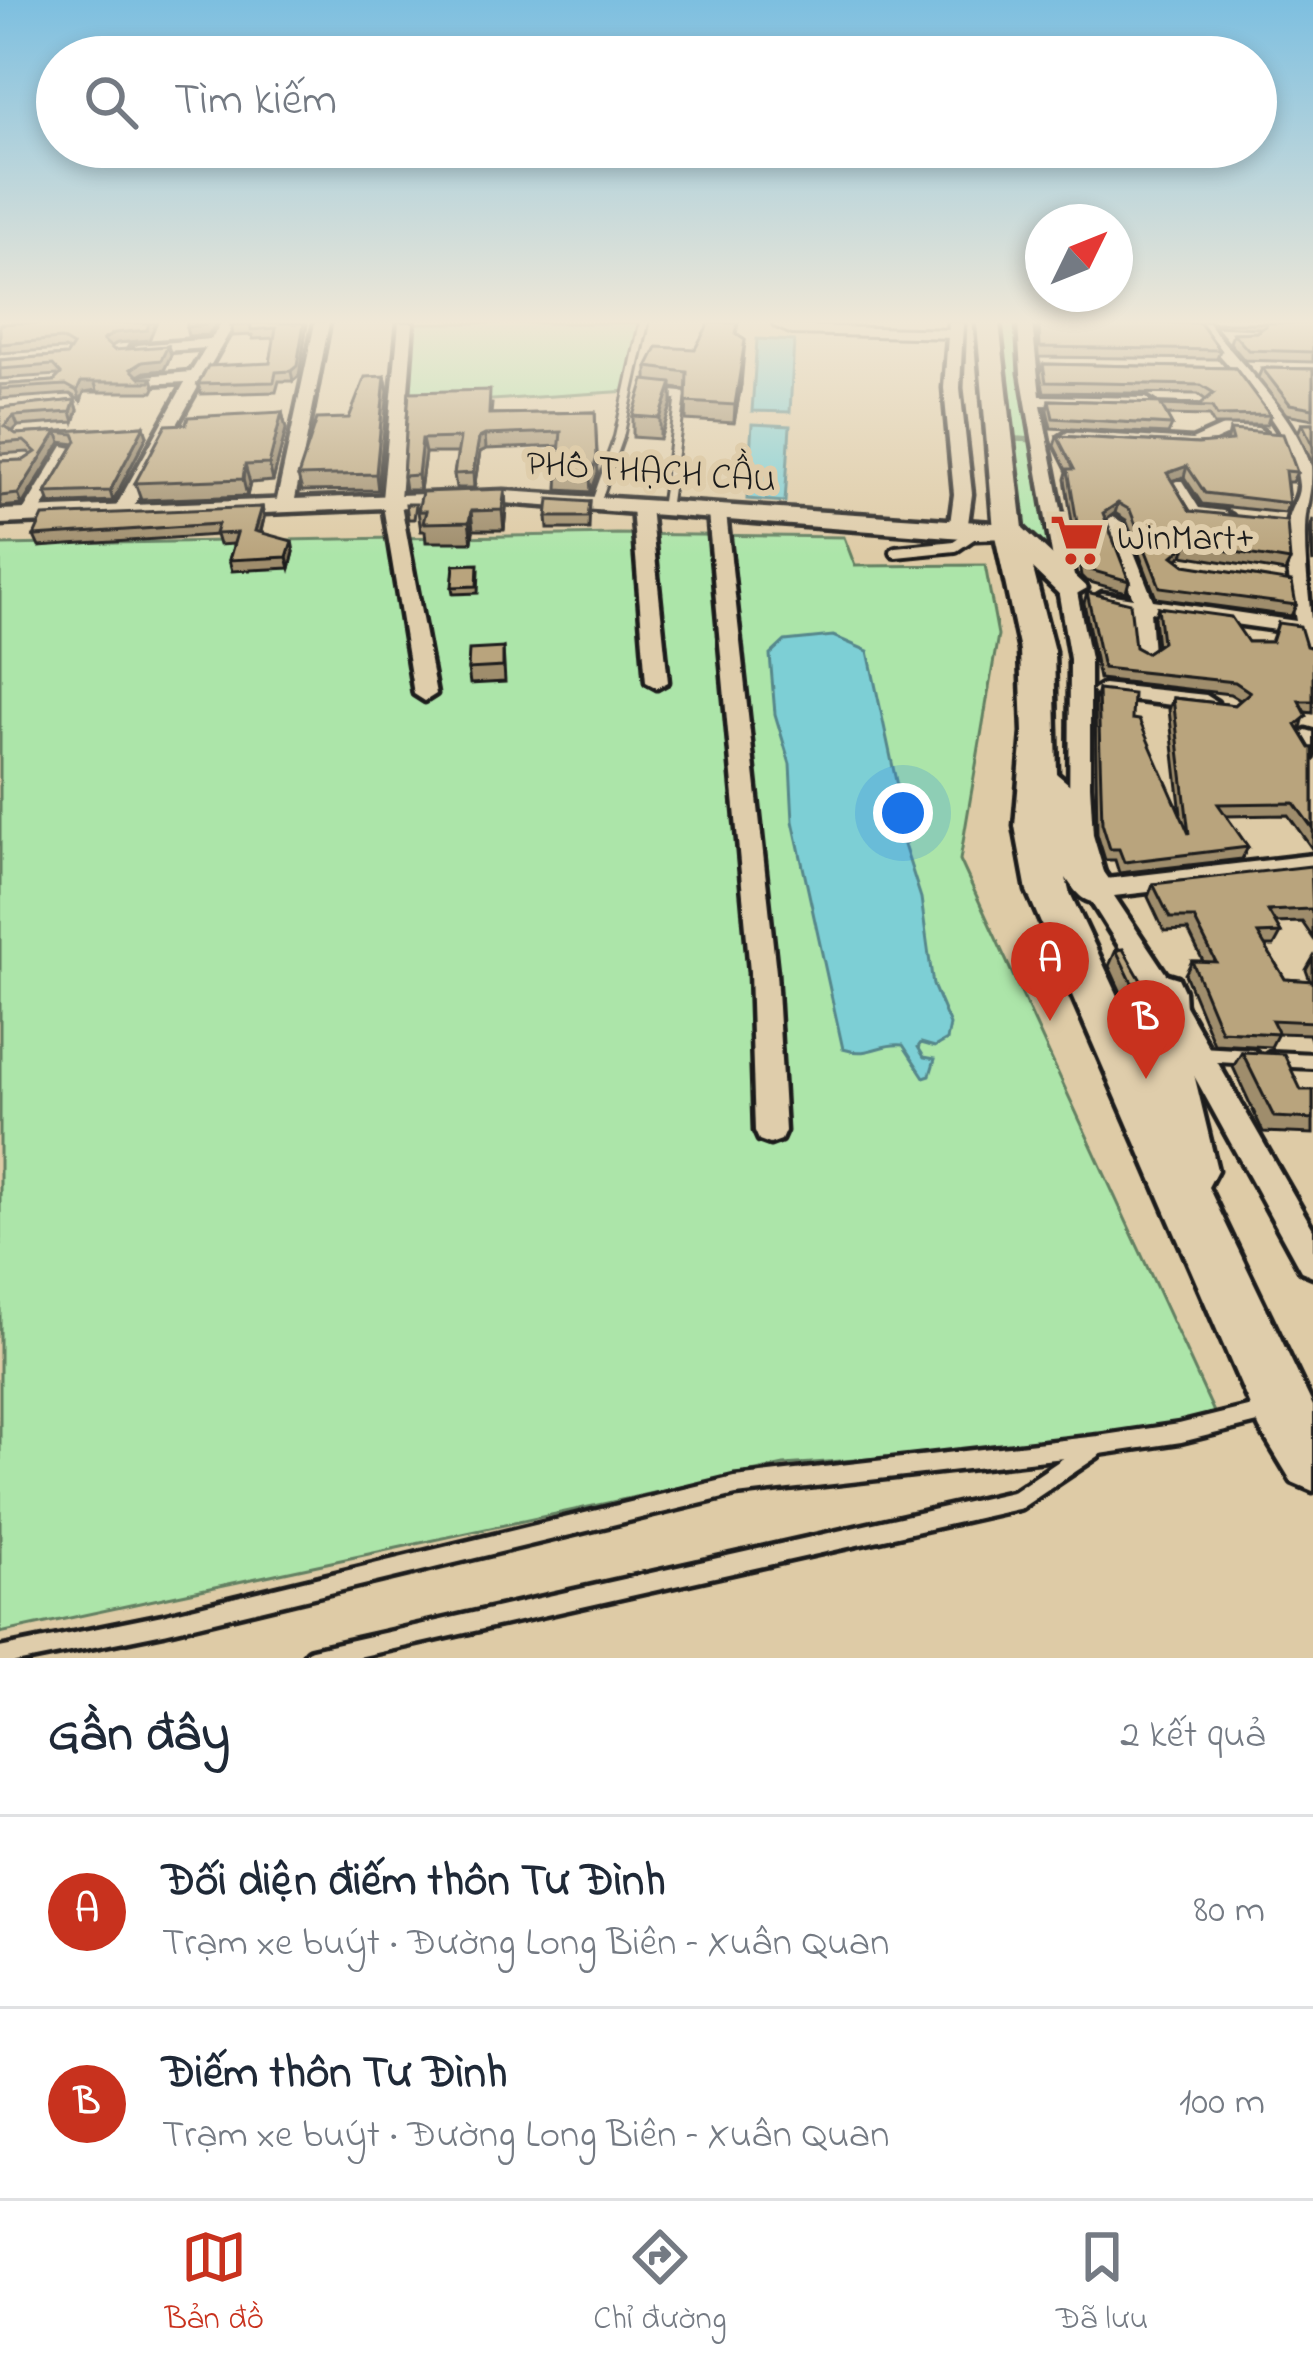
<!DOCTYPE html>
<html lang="vi">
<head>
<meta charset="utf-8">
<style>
  :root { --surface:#fff; --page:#f2f2f3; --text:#1f2937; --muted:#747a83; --line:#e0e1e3; --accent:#c8321e }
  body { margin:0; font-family:"Indie Flower",sans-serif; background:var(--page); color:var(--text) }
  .compass { position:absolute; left:1025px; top:204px; width:108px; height:108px; border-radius:50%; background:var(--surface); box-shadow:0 6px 18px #0003; rotate:47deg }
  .you { position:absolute; left:903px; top:813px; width:42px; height:42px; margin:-30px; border:9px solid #fff; border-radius:50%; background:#1a73e8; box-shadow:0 0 0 18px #1a73e833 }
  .badge { display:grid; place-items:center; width:78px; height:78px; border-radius:50%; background:var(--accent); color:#fff; font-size:39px; font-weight:700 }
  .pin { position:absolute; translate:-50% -99px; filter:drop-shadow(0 3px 6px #0008) }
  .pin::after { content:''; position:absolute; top:63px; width:42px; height:36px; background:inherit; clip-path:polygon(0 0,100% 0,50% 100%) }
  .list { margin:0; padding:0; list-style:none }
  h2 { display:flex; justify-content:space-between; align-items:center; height:156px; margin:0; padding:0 48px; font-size:51px }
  h2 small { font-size:39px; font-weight:400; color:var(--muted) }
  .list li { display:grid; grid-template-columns:78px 1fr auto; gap:36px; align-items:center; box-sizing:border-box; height:192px; padding:0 48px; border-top:3px solid var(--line) }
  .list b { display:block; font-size:45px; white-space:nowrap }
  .list p { margin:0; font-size:39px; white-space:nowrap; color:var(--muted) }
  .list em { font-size:39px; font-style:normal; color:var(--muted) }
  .icon { flex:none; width:66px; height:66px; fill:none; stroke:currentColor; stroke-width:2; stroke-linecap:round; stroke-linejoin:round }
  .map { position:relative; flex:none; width:1313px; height:1658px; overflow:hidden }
  .search { position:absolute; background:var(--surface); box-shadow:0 6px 18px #0003; left:36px; right:36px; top:36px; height:132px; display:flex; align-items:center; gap:30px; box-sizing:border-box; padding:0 42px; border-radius:66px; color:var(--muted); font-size:45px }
  .sheet { height:540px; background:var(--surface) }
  nav { display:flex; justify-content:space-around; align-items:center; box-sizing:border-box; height:168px; border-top:3px solid var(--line); background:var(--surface); font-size:33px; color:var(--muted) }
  nav a { display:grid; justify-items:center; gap:6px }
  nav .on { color:var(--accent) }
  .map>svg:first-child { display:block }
  .green { fill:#ace5a9; stroke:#648062; stroke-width:3 }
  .water { fill:#7dcfd5; stroke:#56878b; stroke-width:3 }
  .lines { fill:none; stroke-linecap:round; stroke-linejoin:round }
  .service-far3-casing { stroke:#1c1c1c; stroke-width:14 }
  .service-far2-casing { stroke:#1c1c1c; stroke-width:18 }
  .service-far1-casing { stroke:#1c1c1c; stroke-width:22 }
  .service-casing { stroke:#1c1c1c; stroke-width:27 }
  .minor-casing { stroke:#1c1c1c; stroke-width:9 }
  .tertiary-casing { stroke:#1c1c1c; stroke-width:9 }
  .primary-casing { stroke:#1c1c1c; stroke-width:9 }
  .service-far3 { stroke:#dfcdab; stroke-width:8 }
  .service-far2 { stroke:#dfcdab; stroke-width:10 }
  .service-far1 { stroke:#dfcdab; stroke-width:14 }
  .service { stroke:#dfcdab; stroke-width:18 }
  .minor { fill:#dfcdab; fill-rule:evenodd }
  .tertiary { fill:#dfcdab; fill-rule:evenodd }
  .primary { fill:#dfcdab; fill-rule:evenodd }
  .wall { fill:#9f8d6c; stroke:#1c1c1c; stroke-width:3 }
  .shaded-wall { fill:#827358; stroke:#1c1c1c; stroke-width:3 }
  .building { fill:#b9a47d; stroke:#1c1c1c; stroke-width:3 }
  .labels { text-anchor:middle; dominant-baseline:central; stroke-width:12; stroke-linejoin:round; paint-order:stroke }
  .far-street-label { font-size:36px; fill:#1c1c1c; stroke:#dfcdab }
  .far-poi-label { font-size:36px; fill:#1c1c1c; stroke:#dfcdab; text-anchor:start }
</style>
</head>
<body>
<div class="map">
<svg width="1313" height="1658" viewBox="0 0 1313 1658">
  <rect width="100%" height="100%" fill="#decba6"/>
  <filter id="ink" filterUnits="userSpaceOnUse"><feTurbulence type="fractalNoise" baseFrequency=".00833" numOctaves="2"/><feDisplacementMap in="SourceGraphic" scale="24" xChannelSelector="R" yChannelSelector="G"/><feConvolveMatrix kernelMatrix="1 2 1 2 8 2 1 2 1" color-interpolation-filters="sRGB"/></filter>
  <g filter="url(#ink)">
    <g class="green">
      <path d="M402,323h242l-15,68 -231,15z"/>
      <path d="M998,323h20l18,116 -30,-2z"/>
      <path d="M1007,440l29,1 30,134 -44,-48z"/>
      <path d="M617,534l227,3 11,29 130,-1 13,70 -38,225 259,563 -64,16 -371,26 -784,168v-1088z"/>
    </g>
    <g class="water">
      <path d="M757,339l37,2 -4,71 -38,-1z"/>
      <path d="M752,424l38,2 -5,76 -38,-3z"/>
      <path d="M833,636l35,15 40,186 -4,8 17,53 12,87 17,40 -3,15 -12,7 -14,-4 -3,4 6,10 11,2 -5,16 -6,2 -21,-32c-24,-3 -32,13 -60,4l-50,-228 -3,-57 -15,-50 -5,-59 15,-14z"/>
    </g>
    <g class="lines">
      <defs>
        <g id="service-far3">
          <path d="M777,323l16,7 164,4"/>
          <path d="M660,394l21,2 -16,113"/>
          <path d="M596,502l23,-65 25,-114"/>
          <path d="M970,536l6,-4"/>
        </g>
        <path id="service-far2" d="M896,552l59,-6 19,-13"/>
        <g id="service-far1">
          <path d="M1200,1054l52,3"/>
          <path d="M1272,1059l41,2"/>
        </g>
        <g id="service">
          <path d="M0,1657l163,-33 572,-138 364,-41 81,-12 89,-22"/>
          <path d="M313,1658l704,-158 76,-51"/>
        </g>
        <g id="minor">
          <path d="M126,323h14l-18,31h-10l-2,-3z"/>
          <path d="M221,323h14c-34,58 -70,121 -103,187l-15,4 -3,-4 71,-128 -40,2 -7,-4 7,-4 46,-4 15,-24 -68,5 -7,-4 7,-4 73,-6z"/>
          <path d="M315,323h14l-35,181 -9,5 -9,-5z"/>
          <path d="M399,323h14l-13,176 36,195 -11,7 -11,-7 -32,-195z"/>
          <path d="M949,323h14l-3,65 12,106 -5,37 -9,5 -9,-5 5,-37 -10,-106z"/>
          <path d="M1018,323h14l8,73 106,2 8,5 -8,5 -105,-3 49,254v126l3,50 13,44 207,-24v18l-199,23 58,87 141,246v47l-12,-5 -149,-272 -69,-110 -14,-54 1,-176 -49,-286z"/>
          <path d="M1194,323h14c35,45 84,88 103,143 2,24 -6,41 -6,63 -1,44 8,87 8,130l-10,-6 -5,-20 -148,-21 3,42 -10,6 -7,-2 -7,-49 -34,-6 -3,-4 10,-6 31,5 -29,-76 9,-5 9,5 31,78 143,21c-5,-32 -13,-69 -8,-101 2,-13 12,-22 11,-35 -4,-56 -73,-118 -105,-162z"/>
          <path d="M1223,426l35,2 8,5 -8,5 -32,-2 -31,14 -127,-8 -8,-5 8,-5 124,8z"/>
          <path d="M63,446l14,3 -41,70h-12l-3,-4z"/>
          <path d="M1170,481h12l17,27 24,3 9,5 -9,5 -36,-4 -19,-32z"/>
          <path d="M641,502l9,5 18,175 -11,6 -11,-6 -14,-175z"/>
          <path d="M717,508l9,5 50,459 9,159 -4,9 -11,4 -11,-4 -4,-9 -5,-159 -42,-459z"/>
          <path d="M1103,684l103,11 11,7 -11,7 -110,-13 -4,-5z"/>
          <path d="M1306,730l7,2v25l-8,-2 -10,-18z"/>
        </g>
        <path id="tertiary" d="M504,491l505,33 11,7 -11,7 -33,1 -472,-36 -504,21v-14z"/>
        <path id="primary" d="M977,323h22l24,205 64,60 -16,9 -11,-2 -27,-26 21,82 3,123 13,11 19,66 27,38 -6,11c-24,7 -31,-3 -44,-22l3,13 72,154 -1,-54 6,-13 16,-5 16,5 6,13 3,54 30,125 -9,17 105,219v85l-21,-9 -32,-53 -233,-538 -12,-65 8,-93 -3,-82 -26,-120z"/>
      </defs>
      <use href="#service-far3" class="service-far3-casing"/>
      <use href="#service-far2" class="service-far2-casing"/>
      <use href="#service-far1" class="service-far1-casing"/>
      <use href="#service" class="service-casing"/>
      <use href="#minor" class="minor-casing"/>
      <use href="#tertiary" class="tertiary-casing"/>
      <use href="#primary" class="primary-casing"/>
      <use href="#service-far3" class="service-far3"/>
      <use href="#service-far2" class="service-far2"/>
      <use href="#service-far1" class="service-far1"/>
      <use href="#service" class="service"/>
      <use href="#minor" class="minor"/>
      <use href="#tertiary" class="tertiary"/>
      <use href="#primary" class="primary"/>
    </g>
    <g class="wall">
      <path d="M16,323h140l-7,17 -32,3 -7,4 4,3 57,5 -7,15 -19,2 -7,4 2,2h12l3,10 -2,4h-69l-3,9 -11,-7 -70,5v-14l54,-4 4,-4 -1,-2 -57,4v-19l67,-5 2,-4 -4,-2 -65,4v-29z"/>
      <path d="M231,323h76l-8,53 -6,5h-14l-3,11 -75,2 -3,-10 72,-21 5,-25 -22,1 -1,-4 -19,1z"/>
      <path d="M1037,323h163l20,27 -3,9 -179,-2z"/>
      <path d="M1213,323h100v39l-69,-2 -14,-17 3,-10 24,-1 3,-4 -45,-2z"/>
      <path d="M738,335l3,50 -7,38 -48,-3 1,-30 -15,-2v15l-12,36 -27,-2v-21l14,-35v-14z"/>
      <path d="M1043,364l192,4 35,47 -3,10h-53l-5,-9 -43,-1 6,10 -4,9 -117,-6 -4,-18 2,-10 152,4 5,-4 -8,-6 -154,-2 -4,-18z"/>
      <path d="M1262,368l51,1v50l-27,-5 -28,-36z"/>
      <path d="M385,376l3,15 -10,99 -76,1 -4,-15z"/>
      <path d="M409,392l83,12 -1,10 104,-2 3,61 -7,19 -33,-2 2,-44 -74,3 -6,3 -6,36h-18l-2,-14 4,-21h-33l-5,37h-15l-2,-14z"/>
      <path d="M75,400l3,10 -4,12 -56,4 -6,6 4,2 128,-8 3,10 -34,65 -63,3 -4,-11 29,-49 -14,-2 -39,63 -22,2v-46l24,-1 8,-5 -4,-3 -28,2v-46z"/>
      <path d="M282,412l4,17 -13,52 -23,2 -3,13 -106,4 -6,-17 51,-59z"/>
      <path d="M1302,423h11v42l-15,-32z"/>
      <path d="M1230,430l67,42 -5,10h-5l2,21 -4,10 -83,-9 -18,-27 -12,4 18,30 100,50 -5,11 -102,-17 -6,4 8,6 111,40 -5,11 -135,-18 -30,-78 -11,-7 -9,7 23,61 -3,11 -40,-11 -5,-5 -16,-97 2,-7 -13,-26 3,-10 141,8 29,-2z"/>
      <path d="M590,502l-1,27h-41l-1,-12z"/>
      <path d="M262,507l2,11 -3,14 33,20 -4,16 -58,3 -3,-11 5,-16 -15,1 -3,-10 -177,12 -5,-11z"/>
      <path d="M506,508l-2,22h-31l-1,12h-46l-1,-11h-4l-3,-20z"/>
      <path d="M1313,519v44l-3,-34z"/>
      <path d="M479,571l-1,22 -25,1 -1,-7z"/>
      <path d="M1087,592l48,55 11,6 11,-7 -3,-28 4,-11 90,35h23l7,-19 28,23 7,2v65l-8,-1 -4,16 -2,1 11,19h3v102l-25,-35 -62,1 22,31 -6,12 -123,14 -4,-13h-10l-8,-26 -2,-133 3,-11 34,29 49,95 -12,-104 4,-12 62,7 5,-5 -10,-6 -131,-15 -15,-76z"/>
      <path d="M503,648l2,34 -35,2 -2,-15z"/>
      <path d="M1313,868v70l-11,-16 -27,1 6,10 -7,13h-9l20,33 25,2 -4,-11 7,-12v82h-2l-2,-6 -31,-1 -7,14 -57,-3 -29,-70 7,-13h11l-15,-31 -24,1 -16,-34 5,-13z"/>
      <path d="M1116,950l26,32 -7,16 -11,1 -15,-33z"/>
      <path d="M1242,1052l59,38h12v44l-50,-2 -30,-65z"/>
    </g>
    <g class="shaded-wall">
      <path d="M149,323h7l-7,17 -32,3 -11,6 -3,-9 11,-7z"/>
      <path d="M207,323h10l-9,12 -20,1 -2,-9z"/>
      <path d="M304,323h3l-8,53 -6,5 -2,-10z"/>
      <path d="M745,340l-4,45 -7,38 1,-18z"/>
      <path d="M168,346l3,9 -7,15 -19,2 -11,6 -3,-9z"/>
      <path d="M385,376l3,15 -10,99 -2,-16z"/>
      <path d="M94,380l3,10 -13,2 -3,9 -4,-10 4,-9z"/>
      <path d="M672,383v20l-12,36v-21z"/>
      <path d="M75,400l3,10 -4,12 -3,-10z"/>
      <path d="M282,412l4,17 -13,52 -4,-17z"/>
      <path d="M14,416l4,10 -10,10 -4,-10z"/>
      <path d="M144,426l3,10 -34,65 -3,-10z"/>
      <path d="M57,432l4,10 -39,63 -4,-11z"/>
      <path d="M485,435l1,14 -6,3 -6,36 -1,-15 6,-35z"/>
      <path d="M422,439l3,14 -5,37 -2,-15z"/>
      <path d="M597,458l1,15 -7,19 -1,-14z"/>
      <path d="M245,465l5,18 -3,13 -4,-17z"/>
      <path d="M1187,466l-3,11 -20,6 3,-10z"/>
      <path d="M505,489l1,19 -2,22 -2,-20z"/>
      <path d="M1118,503l-3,10 -15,11 3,-11z"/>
      <path d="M262,507l2,11 -6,24 -3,-11z"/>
      <path d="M471,511l2,19 -1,12 -3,-20z"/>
      <path d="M292,541l2,11 -4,16 -3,-11z"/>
      <path d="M1187,544l-4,11 -14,11 4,-10z"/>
    </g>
    <g class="building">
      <path d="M16,323h133l-2,7 -33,3 -11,7 11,10 54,-4 -7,14 -19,2 -11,7 9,9h12l-2,4h-69l-4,9 -11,-6 -66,4v-4l54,-4 7,-7 -8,-9 -53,4v-9l67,-5 6,-9 -12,-7 -61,5v-20z"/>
      <path d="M187,323h20l-1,2 -20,2z"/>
      <path d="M231,323h73l-7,43 -6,5 -15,1 -2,10 -76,2 10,-18 62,-3 6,-35 -25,2v-5l-21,1z"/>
      <path d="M709,323h29l-2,11 9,6 -10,65 -49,-3 1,-30 -40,-5 10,-20 38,2z"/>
      <path d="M1039,323h161l20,27 -180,-3z"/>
      <path d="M1265,323h48v29l-65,-2 -15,-17 24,-1 9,-6z"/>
      <path d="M1043,364l192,4 35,47 -53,1 -5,-9 -51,-2 11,20 -119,-7 -4,-18 152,4 13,-11 -13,-8 -155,-3z"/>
      <path d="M1262,368l51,1v39l-23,-4z"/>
      <path d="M385,376l-9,98 -78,2 19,-57 32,-1 16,-41z"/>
      <path d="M644,380l28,3 -12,35 -27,-2z"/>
      <path d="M490,390l-1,24 106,-2 2,46 -7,20 -33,-3 4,-43 -76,3 -6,3 -6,35 -19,1 6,-36 -38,1 -4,36 -15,1 6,-84z"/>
      <path d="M75,400l-4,12 -57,4 -10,10 12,8 128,-8 -34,65 -64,2 31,-52 -3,-7 -17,-2 -39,62 -18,2v-35l24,-1 12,-8 -12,-11 -24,2v-35z"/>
      <path d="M282,412l-13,52 -24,1 -2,14 -108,4 31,-58 20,-1 2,-7z"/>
      <path d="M1302,423h11v23z"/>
      <path d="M1230,430l53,4 14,38 -12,-1 4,32 -84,-10 -18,-27 -20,7 23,38 97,10 3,40 -103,-17 -14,12 12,9 107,17 4,23 -136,-18 -30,-77 -12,-7 -15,10 26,68 -39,-11 -6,-5 -16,-96h6l-17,-33 141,8 35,-3z"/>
      <path d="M505,489l-3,21 -31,1 -2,11 -46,1 3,-12h-8l4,-19z"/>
      <path d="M549,499l41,3 -2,15h-41z"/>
      <path d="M406,504h10l-2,15h-6z"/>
      <path d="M262,507l-7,24 37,10 -5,16 -58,3 8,-27 -22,1 3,-10 -184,12 9,-20z"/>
      <path d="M478,564l-1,22 -25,1 2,-22z"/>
      <path d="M1087,592l43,11 5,44 11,6 16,-11 -4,-35 73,10 17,25h24l6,-19 22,3 6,20 7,2v53h-14l8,15 -11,9 14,23h3v81l-19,-26 -76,1 30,43 -124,15 -5,-13h-9l-8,-26 -4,-133 35,4 -1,25 7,1 50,114 -16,-136 62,7 15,-13 -15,-10 -132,-14z"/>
      <path d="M503,648v19l-35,2 1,-19z"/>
      <path d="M1311,866l2,48 -3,-5 -42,2 13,22 -23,1 27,45 28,2v41l-41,-2 7,14 -58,-3 -29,-70 24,1 -22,-44h-24l-17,-34z"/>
      <path d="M1123,949l19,33 -10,1 -16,-33z"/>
      <path d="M1242,1052l42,2 17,36h12v29l-39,-2z"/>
    </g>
  </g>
  <linearGradient id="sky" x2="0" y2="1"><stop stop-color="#7dbfe0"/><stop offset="0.58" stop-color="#f0e8d7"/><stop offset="1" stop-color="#f0e8d7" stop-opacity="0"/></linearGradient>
  <rect width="1313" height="555" fill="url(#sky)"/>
  <defs>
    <symbol id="supermarket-bare" viewBox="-9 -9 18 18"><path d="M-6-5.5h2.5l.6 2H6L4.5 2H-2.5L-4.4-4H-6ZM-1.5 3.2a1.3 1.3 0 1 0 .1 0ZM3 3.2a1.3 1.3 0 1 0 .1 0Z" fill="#c8321e" stroke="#dfcdab" stroke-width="2.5" paint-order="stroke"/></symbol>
  </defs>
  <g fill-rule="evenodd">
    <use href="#supermarket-bare" x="1039" y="502" width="76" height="76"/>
  </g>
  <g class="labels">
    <g class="far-street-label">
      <text transform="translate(651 474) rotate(4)">PHỐ THẠCH CẦU</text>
    </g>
    <g class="far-poi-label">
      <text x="1117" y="540">WinMart+</text>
    </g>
  </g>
</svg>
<svg class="compass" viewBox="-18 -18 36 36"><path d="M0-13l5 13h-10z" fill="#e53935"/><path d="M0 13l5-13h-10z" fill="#747a83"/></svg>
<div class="you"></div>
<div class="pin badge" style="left:1050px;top:1021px">A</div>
<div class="pin badge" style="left:1146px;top:1079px">B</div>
<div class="search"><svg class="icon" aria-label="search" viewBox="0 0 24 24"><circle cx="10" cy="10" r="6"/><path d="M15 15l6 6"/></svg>Tìm kiếm</div>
</div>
<section class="sheet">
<h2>Gần đây<small>2 kết quả</small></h2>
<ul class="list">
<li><span class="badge">A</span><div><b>Đối diện điếm thôn Tư Đình</b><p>Trạm xe buýt · Đường Long Biên – Xuân Quan</p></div><em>80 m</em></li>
<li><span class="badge">B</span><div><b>Điếm thôn Tư Đình</b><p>Trạm xe buýt · Đường Long Biên – Xuân Quan</p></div><em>100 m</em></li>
</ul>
</section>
<nav>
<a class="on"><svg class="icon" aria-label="map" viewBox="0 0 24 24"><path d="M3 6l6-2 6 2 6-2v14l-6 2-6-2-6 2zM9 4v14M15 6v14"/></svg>Bản đồ</a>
<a><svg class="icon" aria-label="directions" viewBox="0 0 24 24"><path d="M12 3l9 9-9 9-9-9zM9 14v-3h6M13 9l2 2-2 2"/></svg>Chỉ đường</a>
<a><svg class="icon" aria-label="saved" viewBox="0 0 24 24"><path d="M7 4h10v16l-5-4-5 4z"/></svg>Đã lưu</a>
</nav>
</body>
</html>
